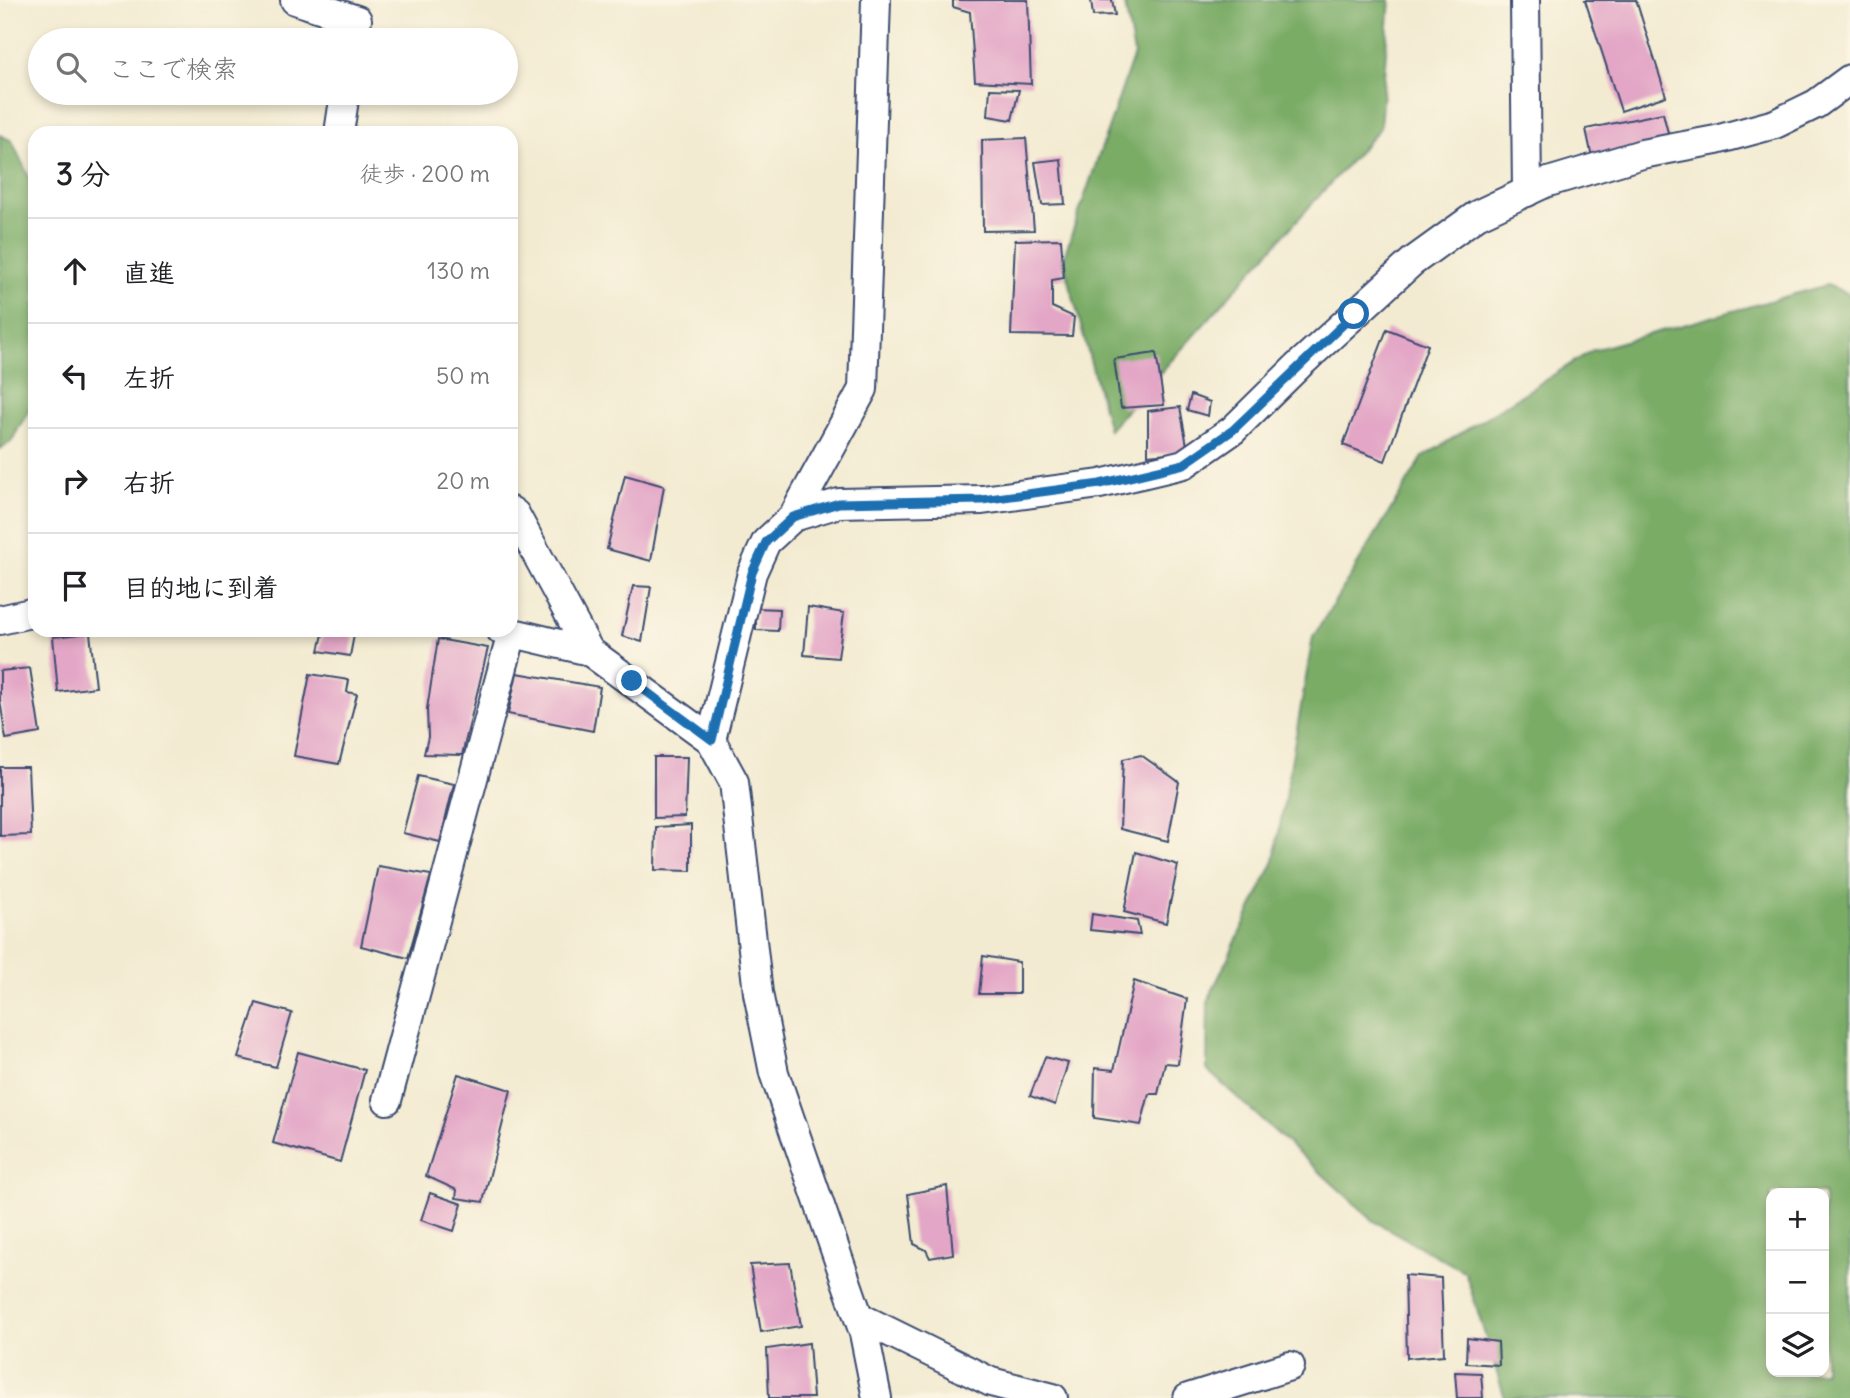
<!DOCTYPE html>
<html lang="ja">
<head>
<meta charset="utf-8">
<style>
  :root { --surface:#fff; --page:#f6f6f6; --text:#202124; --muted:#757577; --line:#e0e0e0 }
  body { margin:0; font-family:Delius,"Klee One",sans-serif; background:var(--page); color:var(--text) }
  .controls { position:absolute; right:21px; bottom:21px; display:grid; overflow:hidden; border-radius:14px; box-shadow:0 4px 10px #0003 }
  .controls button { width:63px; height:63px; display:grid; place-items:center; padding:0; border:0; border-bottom:2px solid var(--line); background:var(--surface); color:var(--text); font:35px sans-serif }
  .stop { position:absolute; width:21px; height:21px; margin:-16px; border:5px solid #1f6fb2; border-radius:50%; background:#fff }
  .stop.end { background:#1f6fb2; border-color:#fff; box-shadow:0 2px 7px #0008 }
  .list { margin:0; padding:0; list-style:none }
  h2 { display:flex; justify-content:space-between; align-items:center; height:91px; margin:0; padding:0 28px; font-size:30px }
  h2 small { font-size:23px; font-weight:400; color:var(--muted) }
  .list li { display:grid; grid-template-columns:46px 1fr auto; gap:21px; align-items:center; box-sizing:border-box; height:105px; padding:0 28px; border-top:2px solid var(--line) }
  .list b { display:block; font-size:26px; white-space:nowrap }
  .list em { font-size:23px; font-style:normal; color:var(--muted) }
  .icon { flex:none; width:38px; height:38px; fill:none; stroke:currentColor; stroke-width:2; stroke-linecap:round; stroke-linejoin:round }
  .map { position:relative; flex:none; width:1850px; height:1398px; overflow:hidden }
  .search { position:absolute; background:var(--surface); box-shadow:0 4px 10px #0003; left:28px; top:28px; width:490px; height:77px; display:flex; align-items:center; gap:18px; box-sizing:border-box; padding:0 24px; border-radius:38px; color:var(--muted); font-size:26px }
  .panel { position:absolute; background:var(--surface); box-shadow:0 4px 10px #0003; left:28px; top:126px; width:490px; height:511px; border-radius:21px }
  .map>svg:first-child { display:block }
  .forest { fill:#7aac66; stroke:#4a6e62; stroke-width:2; fill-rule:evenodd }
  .building { fill:#e3a6c6 }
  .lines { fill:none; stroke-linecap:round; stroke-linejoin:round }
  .street-casing { stroke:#3b4b6f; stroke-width:32 }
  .street { stroke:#fff; stroke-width:28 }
  .route { stroke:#1f6fb2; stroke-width:9 }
</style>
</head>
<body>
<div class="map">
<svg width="1850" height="1398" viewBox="0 0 1850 1398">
  <rect width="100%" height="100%" fill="#fcf5e5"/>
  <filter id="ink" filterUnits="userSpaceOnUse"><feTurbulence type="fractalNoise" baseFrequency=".0143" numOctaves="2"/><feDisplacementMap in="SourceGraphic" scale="14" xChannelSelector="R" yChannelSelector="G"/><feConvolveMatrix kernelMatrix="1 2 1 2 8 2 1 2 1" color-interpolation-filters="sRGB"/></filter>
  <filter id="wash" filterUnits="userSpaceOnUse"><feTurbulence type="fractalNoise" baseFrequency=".00686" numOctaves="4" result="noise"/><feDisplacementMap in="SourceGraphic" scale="28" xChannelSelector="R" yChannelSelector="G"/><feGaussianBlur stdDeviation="1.57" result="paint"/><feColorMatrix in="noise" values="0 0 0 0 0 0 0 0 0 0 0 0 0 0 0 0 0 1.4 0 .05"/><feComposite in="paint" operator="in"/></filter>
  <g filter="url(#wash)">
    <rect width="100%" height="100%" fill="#f3ebd1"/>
    <g class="forest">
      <path d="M1124,0h266l-10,128 -271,302 -46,-171 71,-205z"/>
      <path d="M0,135l12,6 23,49v209l-24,43 -11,7z"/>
      <path d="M1827,285l23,9v1104h-345l-40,-126 -91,-51 -167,-151 1,-70 66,-139 39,-224 110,-180 170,-107zM1771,1193h53v179h-53z"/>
    </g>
    <g id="blocks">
      <g class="building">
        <path d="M953,0h75l3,84 -56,-3 -5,-69 -17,-5z"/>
        <path d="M1091,0h21l3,15 -22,1z"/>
        <path d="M1585,0h51l30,96 -45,15z"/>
        <path d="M990,89l29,1 -7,30 -24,-4z"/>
        <path d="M1663,113l7,28 -78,16 -6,-28z"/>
        <path d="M1026,138l8,92 -51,1 -1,-91z"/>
        <path d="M1061,159l4,45 -23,1 -7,-43z"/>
        <path d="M1061,239l3,39 -12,2v27l22,10 -2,19 -61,-1 4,-95z"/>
        <path d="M1387,329l41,16 -43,116 -42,-16z"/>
        <path d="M1156,353l8,52 -43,3 -7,-49z"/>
        <path d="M1191,395l19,7 -2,14 -21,-6z"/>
        <path d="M1180,407l8,44 -40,4v-44z"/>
        <path d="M625,475l39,11 -13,75 -44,-12z"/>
        <path d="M633,586l18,1 -9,55 -20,-6z"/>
        <path d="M808,607l36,6 -6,45 -34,-3z"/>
        <path d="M756,608l23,1 -1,22 -22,-1z"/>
        <path d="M324,630h31l-5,26 -31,-5z"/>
        <path d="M90,633l6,54 -38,5 -5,-55z"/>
        <path d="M438,639l50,9 -26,107 -38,-1 4,-17 -1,-28z"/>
        <path d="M30,668l10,65 -34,6 -6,-39v-29z"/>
        <path d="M517,673l83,14 -7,44 -85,-17z"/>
        <path d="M310,674l39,6 -2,12 10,2 -18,70 -45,-8z"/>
        <path d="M1141,755l38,27 -11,59 -48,-12 3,-70z"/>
        <path d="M654,757h33l-2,60 -31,1z"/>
        <path d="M0,767h28l3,68 -31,1z"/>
        <path d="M418,776l36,8 -14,58 -37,-9z"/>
        <path d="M691,825v46l-36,-1 1,-43z"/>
        <path d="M1136,852l42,13 -12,58 -42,-11z"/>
        <path d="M378,866l53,9 -23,83 -47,-12z"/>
        <path d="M1092,914l45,7 3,14 -50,-5z"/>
        <path d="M983,956l36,6v32h-40z"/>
        <path d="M1134,981l53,18 -9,65 -13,-1 -7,31h-9l-8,31 -47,-7 1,-50 19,2z"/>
        <path d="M256,1003l36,10 -16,54 -38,-9z"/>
        <path d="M298,1052l67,18 -25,92 -67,-19z"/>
        <path d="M1045,1057l23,6 -13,42 -25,-9z"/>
        <path d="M458,1074l53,16 -28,112 -27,-4 1,-8 -31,-14z"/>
        <path d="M947,1186l6,68 -23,4 -4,-8 -12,-6 -6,-50z"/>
        <path d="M430,1193l32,11 -8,27 -33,-11z"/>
        <path d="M790,1263l11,63 -40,6 -11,-67z"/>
        <path d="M1405,1275l36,3 3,77 -37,3z"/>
        <path d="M1467,1338l31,4 1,23 -33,-2z"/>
        <path d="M809,1343l4,55h-44l-2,-49z"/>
        <path d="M1455,1372l26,1 2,25h-26z"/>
      </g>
    </g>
  </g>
  <g filter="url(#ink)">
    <use href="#blocks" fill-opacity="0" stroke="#3b4b6f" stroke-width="2"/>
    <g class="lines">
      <defs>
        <g id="street">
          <path d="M295,0l62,20"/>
          <path d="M1525,0l2,192"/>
          <path d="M339,133l6,-40"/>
          <path d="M511,511l4,3 74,137"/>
          <path d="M793,517l70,-128 13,-389"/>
          <path d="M0,620l35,-8"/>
          <path d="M501,630l88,21 122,89 23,42 24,211 16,80 90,260 13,65"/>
          <path d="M711,740l41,-167 14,-31 27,-25 46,-14 143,-3 118,-16 84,-20 49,-34 65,-64 114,-104 65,-47 68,-32 97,-29 74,-14 59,-16 41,-20 34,-25"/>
          <path d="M387,1100l125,-467"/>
          <path d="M859,1317l132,65 62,16"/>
          <path d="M1188,1398l102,-32"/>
        </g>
      </defs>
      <use href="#street" class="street-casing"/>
      <use href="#street" class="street"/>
    </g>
  </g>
  <g class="lines" filter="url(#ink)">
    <path class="route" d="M632,681l80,59 40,-167 14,-31 27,-25 46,-14 143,-3 118,-16 84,-20 49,-34 121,-116"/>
  </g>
</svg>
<div class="controls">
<button>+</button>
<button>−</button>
<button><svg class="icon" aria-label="layers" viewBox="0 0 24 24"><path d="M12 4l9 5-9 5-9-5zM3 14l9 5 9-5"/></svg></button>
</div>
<div class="stop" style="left:1354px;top:314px"></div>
<div class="stop end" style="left:632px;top:681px"></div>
<div class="search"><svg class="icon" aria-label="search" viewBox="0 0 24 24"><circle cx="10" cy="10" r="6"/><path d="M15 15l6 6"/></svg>ここで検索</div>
<section class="panel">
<h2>3 分<small>徒歩 · 200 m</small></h2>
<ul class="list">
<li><svg class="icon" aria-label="ahead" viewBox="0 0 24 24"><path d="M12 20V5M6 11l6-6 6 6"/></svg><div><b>直進</b></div><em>130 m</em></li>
<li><svg class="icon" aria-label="left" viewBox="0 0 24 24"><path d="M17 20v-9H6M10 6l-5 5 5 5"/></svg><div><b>左折</b></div><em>50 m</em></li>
<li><svg class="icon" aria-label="right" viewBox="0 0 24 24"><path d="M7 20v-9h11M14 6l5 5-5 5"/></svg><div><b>右折</b></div><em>20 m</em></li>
<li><svg class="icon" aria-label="arrive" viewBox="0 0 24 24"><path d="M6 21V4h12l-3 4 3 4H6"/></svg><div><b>目的地に到着</b></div></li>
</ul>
</section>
</div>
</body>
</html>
